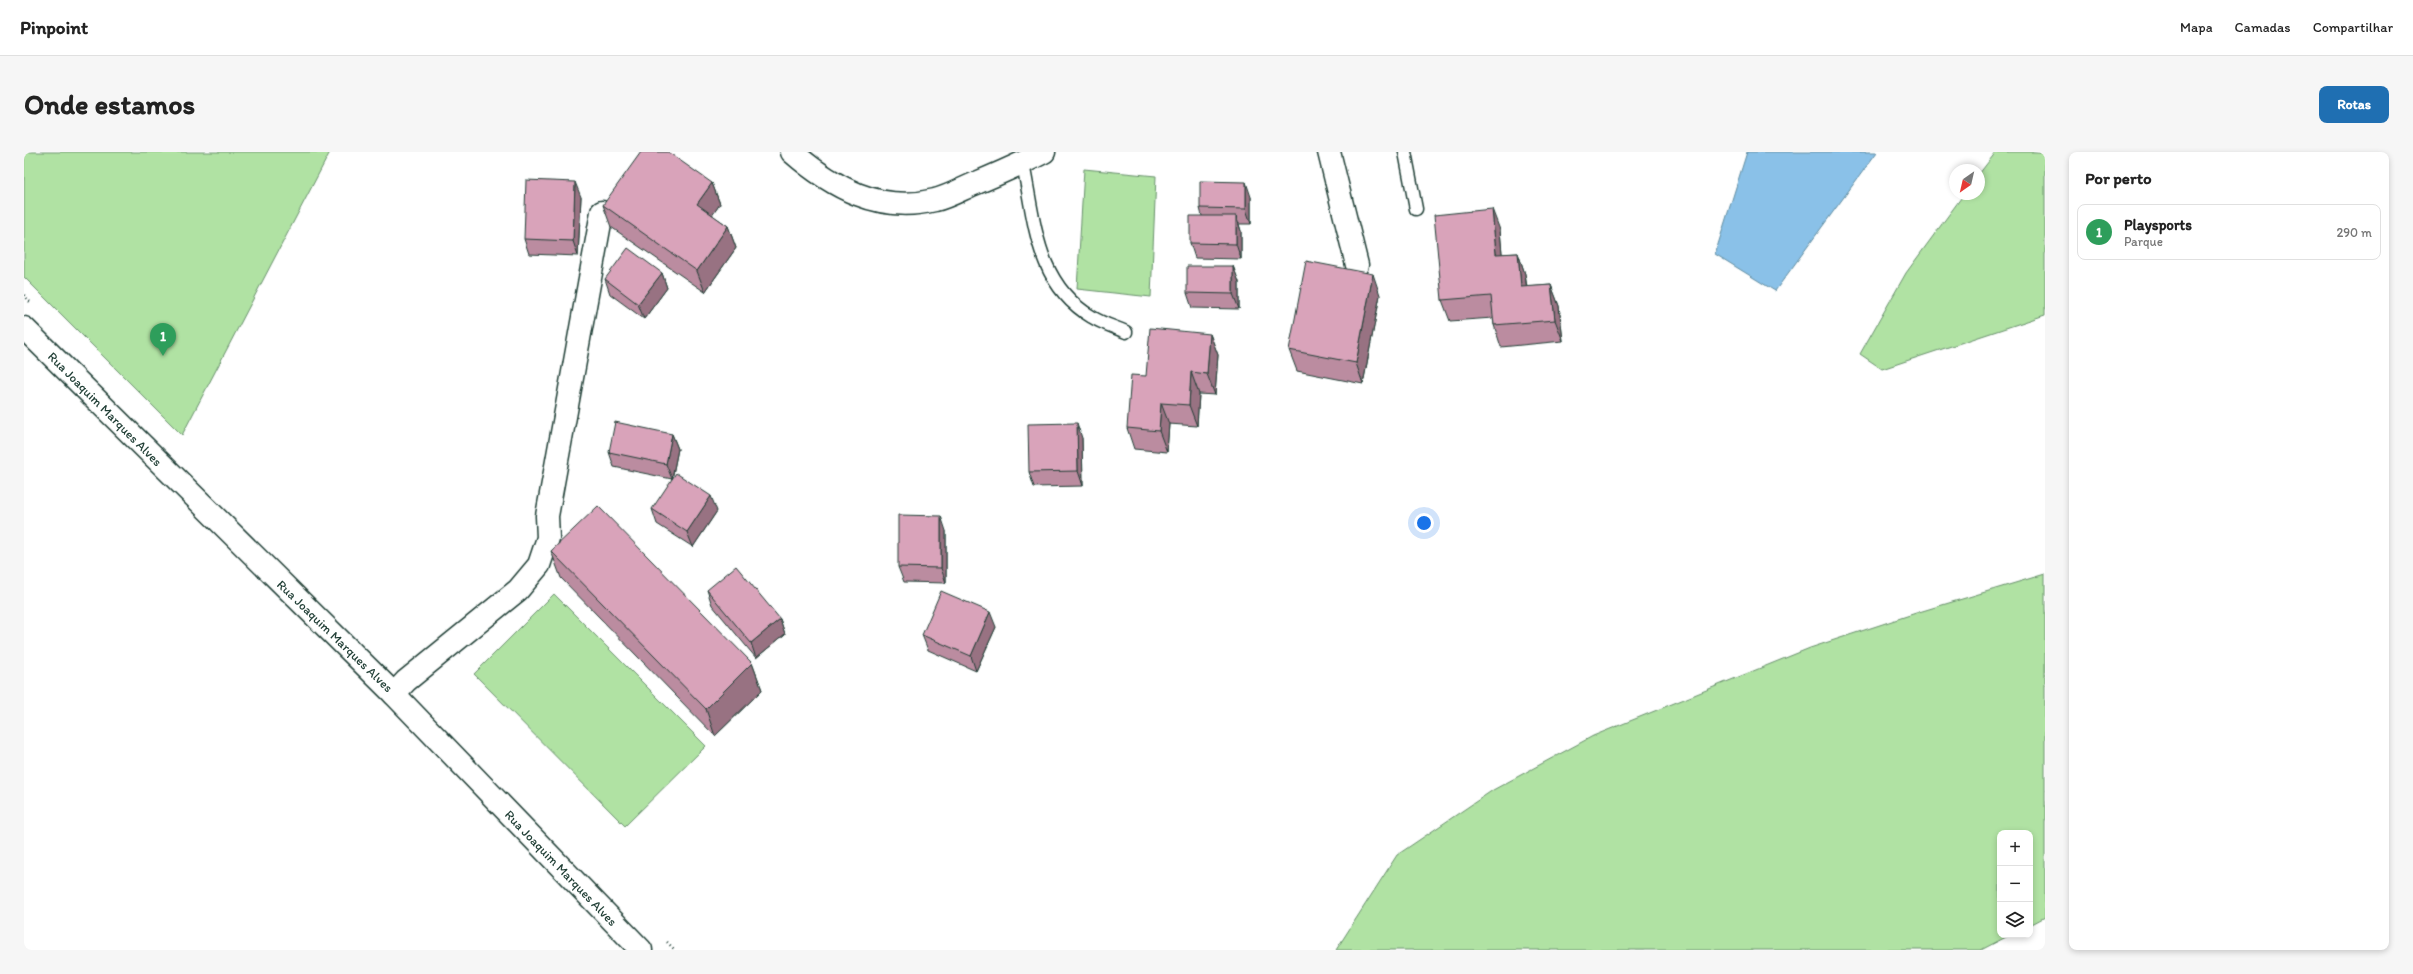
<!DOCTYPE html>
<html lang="pt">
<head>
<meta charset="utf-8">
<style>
  :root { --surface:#fff; --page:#f6f6f6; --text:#222; --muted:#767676; --line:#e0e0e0; --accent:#1f6fb2 }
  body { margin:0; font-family:Itim,sans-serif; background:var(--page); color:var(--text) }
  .controls { position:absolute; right:12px; bottom:12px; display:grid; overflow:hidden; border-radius:8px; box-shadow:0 2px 6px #0003 }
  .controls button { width:36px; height:36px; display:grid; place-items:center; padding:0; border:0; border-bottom:1px solid var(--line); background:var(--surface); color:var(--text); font:20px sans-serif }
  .compass { position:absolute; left:1925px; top:12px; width:36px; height:36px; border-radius:50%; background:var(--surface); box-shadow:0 2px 6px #0003; rotate:214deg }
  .you { position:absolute; left:1400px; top:371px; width:14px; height:14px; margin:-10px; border:3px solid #fff; border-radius:50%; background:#1a73e8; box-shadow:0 0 0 6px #1a73e833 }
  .badge { display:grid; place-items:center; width:26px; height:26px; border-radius:50%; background:var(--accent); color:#fff; font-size:13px; font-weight:700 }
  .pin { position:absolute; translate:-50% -33px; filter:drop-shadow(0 1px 2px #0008) }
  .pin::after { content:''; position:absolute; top:21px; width:14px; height:12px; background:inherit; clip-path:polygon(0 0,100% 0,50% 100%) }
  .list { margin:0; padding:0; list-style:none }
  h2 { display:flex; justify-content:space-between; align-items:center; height:52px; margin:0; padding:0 16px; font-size:17px }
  h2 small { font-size:13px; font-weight:400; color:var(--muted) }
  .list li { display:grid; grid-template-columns:26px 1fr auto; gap:12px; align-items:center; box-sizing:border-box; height:56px; margin:0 8px 8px; padding:0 8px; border:1px solid var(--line); border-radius:8px }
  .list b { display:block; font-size:15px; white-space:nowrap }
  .list p { margin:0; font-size:13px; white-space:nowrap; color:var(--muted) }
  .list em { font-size:13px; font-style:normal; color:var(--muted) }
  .icon { flex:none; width:22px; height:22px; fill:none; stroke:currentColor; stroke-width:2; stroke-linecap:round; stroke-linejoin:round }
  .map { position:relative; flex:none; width:2021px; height:798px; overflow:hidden; border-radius:8px }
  header { display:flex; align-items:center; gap:24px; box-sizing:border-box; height:56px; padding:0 20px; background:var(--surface); border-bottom:1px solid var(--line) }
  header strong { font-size:19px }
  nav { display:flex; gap:22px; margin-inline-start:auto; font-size:14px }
  .intro { display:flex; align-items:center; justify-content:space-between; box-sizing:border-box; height:96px; padding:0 24px }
  h1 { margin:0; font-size:28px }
  .button { padding:10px 18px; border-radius:8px; background:var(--accent); color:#fff; font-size:14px; font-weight:700 }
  main { display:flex; gap:24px; padding:0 24px }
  aside { flex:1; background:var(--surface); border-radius:8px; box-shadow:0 2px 6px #0003 }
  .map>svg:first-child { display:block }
  .green { fill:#b0e2a3; stroke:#68906c }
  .water { fill:#8ac1e8; stroke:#5f8ca0 }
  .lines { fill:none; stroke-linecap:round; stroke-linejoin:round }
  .service-casing { stroke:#1f3d34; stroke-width:15 }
  .minor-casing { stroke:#1f3d34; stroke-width:25 }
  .path { stroke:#1f3d34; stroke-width:2.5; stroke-dasharray:1 3; stroke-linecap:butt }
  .service { stroke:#fff; stroke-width:12 }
  .minor { stroke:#fff; stroke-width:22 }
  .wall { fill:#bb8ca0; stroke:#1f3d34 }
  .shaded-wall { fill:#987282; stroke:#1f3d34 }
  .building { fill:#d9a3ba; stroke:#1f3d34 }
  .labels { text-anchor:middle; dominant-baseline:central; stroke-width:3; stroke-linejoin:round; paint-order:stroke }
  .street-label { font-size:13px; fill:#1f3d34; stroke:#fff }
</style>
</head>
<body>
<header>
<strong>Pinpoint</strong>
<nav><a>Mapa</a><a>Camadas</a><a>Compartilhar</a></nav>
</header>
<div class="intro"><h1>Onde estamos</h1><a class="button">Rotas</a></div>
<main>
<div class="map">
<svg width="2021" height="798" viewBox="0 0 2021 798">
  <rect width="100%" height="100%" fill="#fff"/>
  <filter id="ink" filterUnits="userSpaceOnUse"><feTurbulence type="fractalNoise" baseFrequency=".025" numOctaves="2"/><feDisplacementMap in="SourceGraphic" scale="8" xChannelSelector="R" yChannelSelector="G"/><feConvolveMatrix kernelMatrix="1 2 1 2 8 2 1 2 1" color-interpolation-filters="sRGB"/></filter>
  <g filter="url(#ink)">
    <g class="green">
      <path d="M0,0h306l-148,283 -158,-158z"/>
      <path d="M1972,0h49v163l-163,54 -22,-15 46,-81 58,-79h15v-20z"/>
      <path d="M1060,17l72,7 -5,121 -74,-8z"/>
      <path d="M2021,422v343l-15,8v-92h-30v102h10l-29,15h-645l61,-95 96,-65 100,-54 217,-88 109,-36z"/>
      <path d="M530,442l152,152 -81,80 -151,-152z"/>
    </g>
    <path class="water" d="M1723,0h130l-102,139 -60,-37z"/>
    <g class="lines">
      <defs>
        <g id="service">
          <path d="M1381,0l11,57"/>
          <path d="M999,12c12,58 13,120 69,153 11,7 23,10 34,15"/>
        </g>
        <g id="minor">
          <path d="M768,0c40,35 88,62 143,48 13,-3 27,-11 39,-16 24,-10 47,-20 70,-32"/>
          <path d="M1305,0l28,113"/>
          <path d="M0,176l370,366 247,256"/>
          <path d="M370,542l12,-13 112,-91 21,-25 9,-27 -1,-22 55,-304"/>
        </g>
      </defs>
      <use href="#service" class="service-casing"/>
      <use href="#minor" class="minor-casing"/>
      <g class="path">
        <path d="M0,143l6,7"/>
        <path d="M643,790l8,8"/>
      </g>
      <use href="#service" class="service"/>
      <use href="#minor" class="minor"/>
    </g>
    <g class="wall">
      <path d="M688,31l8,21 -8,11 16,11 8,22 -31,44 -94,-65 -8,-22z"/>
      <path d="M557,45l-3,59 -49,-2 -5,-15z"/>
      <path d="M1227,45v27h-12l2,7v28l-46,-1 -5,-15 12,-27 -2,-8z"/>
      <path d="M1476,78l2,24 16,-1 7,21 2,13 24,-2 8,21 4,35 -62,6 -7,-22 -1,-7 -43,3 -8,-21z"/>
      <path d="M1209,114l6,16v27l-47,-1 -5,-15z"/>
      <path d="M638,121l5,15 -23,31 -34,-25 -5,-15z"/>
      <path d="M1356,143l-17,89 -66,-13 -8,-21z"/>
      <path d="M1186,182l8,21 -3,40 -16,-1 -2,32 -28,-2 -2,28 -33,-3 -7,-21z"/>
      <path d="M648,282l6,15 -6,30 -58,-12 -5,-15z"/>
      <path d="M1058,286l1,48 -49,1 -5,-15z"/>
      <path d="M628,357l65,2 -24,36 -36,-23z"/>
      <path d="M922,379v52l-42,-1 -6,-15z"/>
      <path d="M527,399l201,112 10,27 -47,46 -154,-158z"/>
      <path d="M683,438l73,29 5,15 -29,24 -44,-53z"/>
      <path d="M972,475l-20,44 -48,-21 -6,-15z"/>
    </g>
    <g class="shaded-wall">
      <path d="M551,30l6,15 -3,59 -5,-15z"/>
      <path d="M1222,30l5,15v27l-5,-15z"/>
      <path d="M688,31l8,21 -15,22 -8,-22z"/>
      <path d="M1468,57l8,21 4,46 -8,-22z"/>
      <path d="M1212,64l5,15v28l-5,-15z"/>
      <path d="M704,74l8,22 -31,44 -8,-21z"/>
      <path d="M1494,101l7,21 4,35 -8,-22z"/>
      <path d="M1209,114l6,16v27l-6,-15z"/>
      <path d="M638,121l5,15 -23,31 -6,-15z"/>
      <path d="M1349,122l7,21 -17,89 -7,-21z"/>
      <path d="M1527,133l8,21 4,35 -8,-21z"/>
      <path d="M1186,182l8,21 -3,40 -8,-21z"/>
      <path d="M1167,220l8,22 -2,32 -8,-21z"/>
      <path d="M1137,251l8,21 -2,28 -8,-21z"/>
      <path d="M1053,271l5,15 1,48 -5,-15z"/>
      <path d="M648,282l6,15 -6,30 -6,-15z"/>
      <path d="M687,344l6,15 -24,36 -6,-15z"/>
      <path d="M917,364l5,15v52l-5,-15z"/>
      <path d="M966,460l6,15 -20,44 -5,-15z"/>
      <path d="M756,467l5,15 -29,24 -5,-15z"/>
      <path d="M728,511l10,27 -47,46 -9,-27z"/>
    </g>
    <g class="building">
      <path d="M617,0h27l44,31 -15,21 31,22 -31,45 -94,-66z"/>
      <path d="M502,28l49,2 -2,59 -49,-2z"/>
      <path d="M1176,29l46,1v27l-46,-1z"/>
      <path d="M1468,57l4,45 22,-1 3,34 30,-2 4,35 -61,5 -3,-29 -49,4 -8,-85z"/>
      <path d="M1166,64h46v28l-46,-1z"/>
      <path d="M604,96l34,25 -24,31 -33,-25z"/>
      <path d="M1282,109l67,13 -17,89 -67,-13z"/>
      <path d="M1163,114h46v28l-46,-1z"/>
      <path d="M1126,176l60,6 -3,40 -16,-2 -2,33 -28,-2 -2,28 -32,-3 4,-53 15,1z"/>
      <path d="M591,270l57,12 -6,30 -57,-12z"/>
      <path d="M1053,271l1,48 -49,1 -1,-48z"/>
      <path d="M652,321l35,23 -24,36 -35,-23z"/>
      <path d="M574,354l154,157 -46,46 -155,-158z"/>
      <path d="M874,363l43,1v52l-43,-1z"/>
      <path d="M712,414l44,53 -29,24 -44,-53z"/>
      <path d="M917,439l49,21 -19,44 -49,-21z"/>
    </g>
  </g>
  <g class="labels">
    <g class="street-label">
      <text transform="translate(81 257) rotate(45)">Rua Joaquim Marques Alves</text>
      <text transform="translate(311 484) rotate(44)">Rua Joaquim Marques Alves</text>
      <text transform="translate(537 716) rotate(46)">Rua Joaquim Marques Alves</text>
    </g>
  </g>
</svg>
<div class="controls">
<button>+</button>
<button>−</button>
<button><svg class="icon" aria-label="layers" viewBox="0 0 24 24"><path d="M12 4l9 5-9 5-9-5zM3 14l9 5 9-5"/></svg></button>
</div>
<svg class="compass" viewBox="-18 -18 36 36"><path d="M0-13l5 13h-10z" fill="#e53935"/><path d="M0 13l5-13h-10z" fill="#767676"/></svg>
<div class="you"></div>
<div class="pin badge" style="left:139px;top:204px;background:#2e9e5b">1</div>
</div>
<aside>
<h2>Por perto<small></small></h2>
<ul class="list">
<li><span class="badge" style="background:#2e9e5b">1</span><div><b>Playsports</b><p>Parque</p></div><em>290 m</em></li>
</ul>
</aside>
</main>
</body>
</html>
